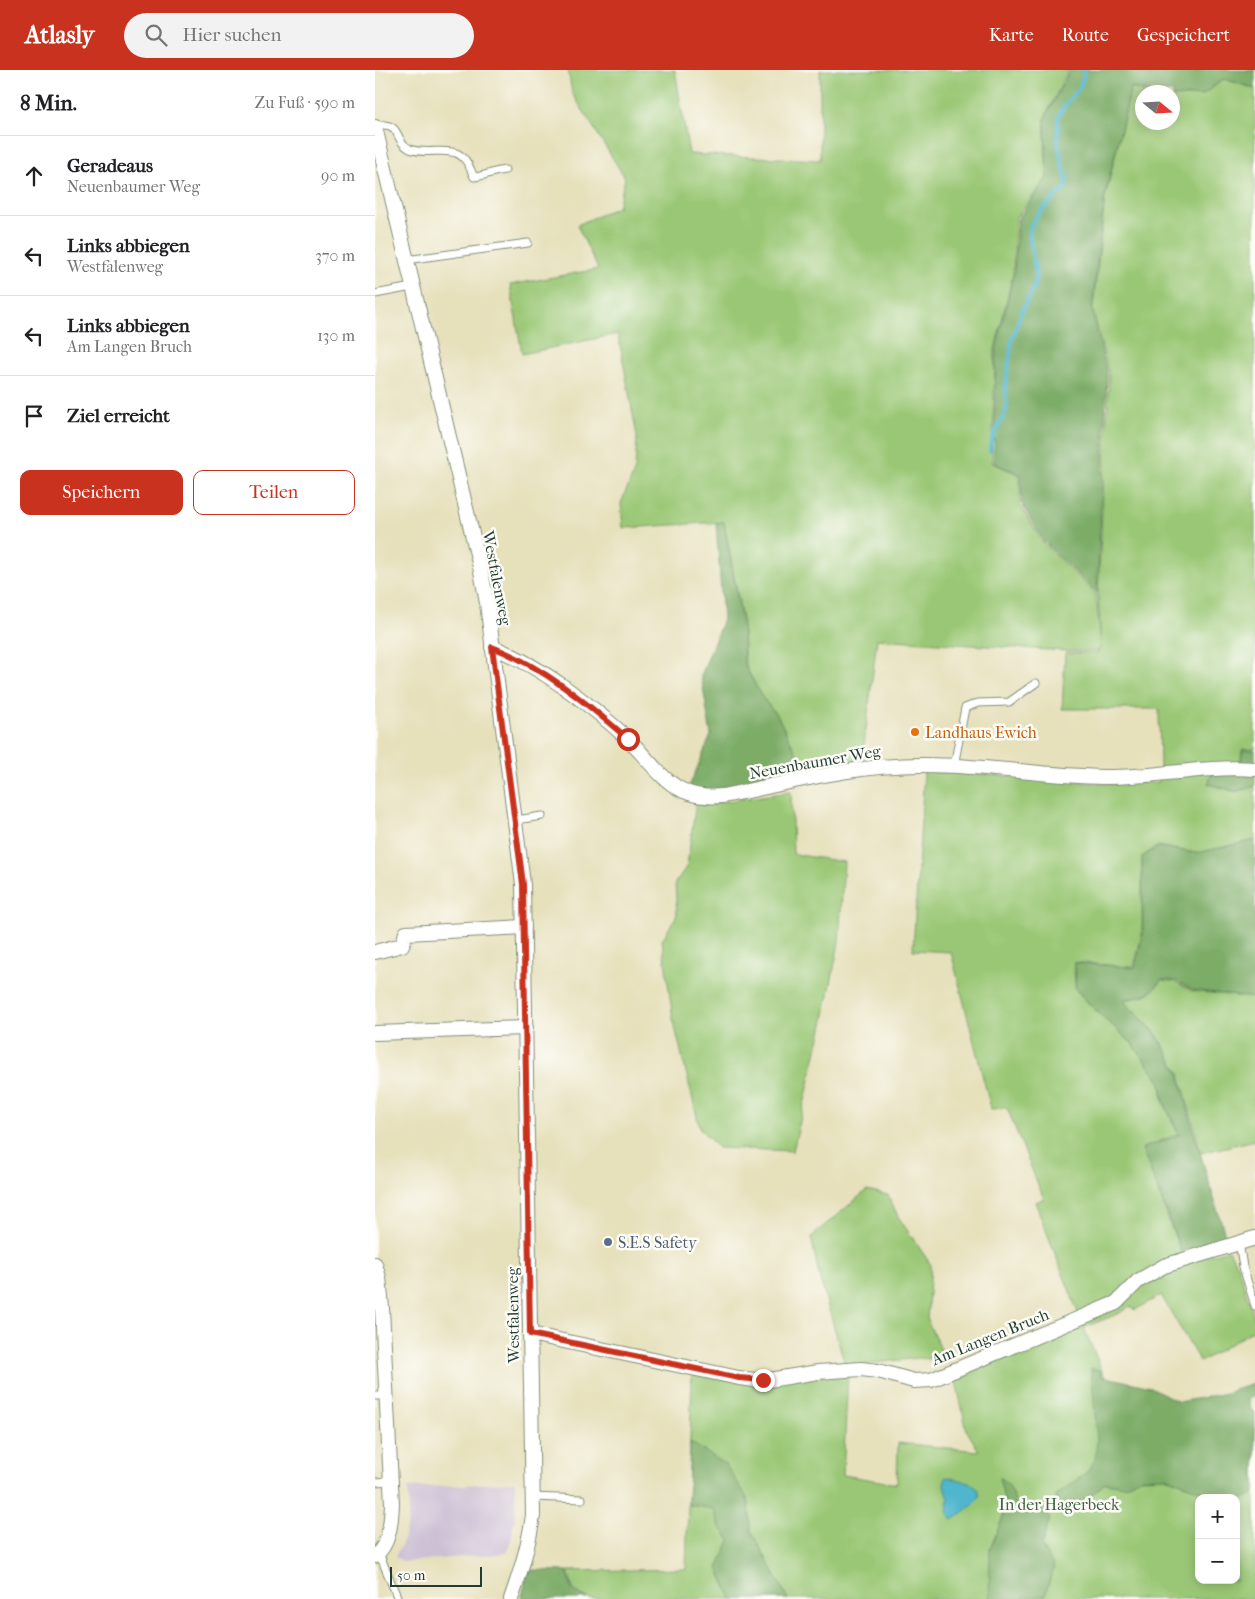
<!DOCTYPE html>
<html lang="de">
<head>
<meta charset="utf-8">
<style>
  :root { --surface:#fff; --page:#f2f2f2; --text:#202124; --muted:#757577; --line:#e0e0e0; --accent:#c8321e }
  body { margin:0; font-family:"IM FELL French Canon",serif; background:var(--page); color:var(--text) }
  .controls { position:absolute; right:15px; bottom:15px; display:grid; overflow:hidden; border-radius:10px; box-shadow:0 2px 12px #0003 }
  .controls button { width:45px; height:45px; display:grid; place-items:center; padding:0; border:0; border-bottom:1px solid var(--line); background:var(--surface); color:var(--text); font:25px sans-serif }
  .compass { position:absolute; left:760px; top:15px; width:45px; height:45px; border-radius:50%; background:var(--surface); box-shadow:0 2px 12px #0003; rotate:108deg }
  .scale { position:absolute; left:15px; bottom:12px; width:92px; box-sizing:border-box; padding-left:5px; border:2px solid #1f3d34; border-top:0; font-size:14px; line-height:18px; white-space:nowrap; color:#1f3d34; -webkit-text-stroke:4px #fdfcf7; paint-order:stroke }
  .stop { position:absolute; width:15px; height:15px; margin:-11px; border:4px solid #c8321e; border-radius:50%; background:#fff }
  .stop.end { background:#c8321e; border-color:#fff; box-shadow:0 1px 5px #0008 }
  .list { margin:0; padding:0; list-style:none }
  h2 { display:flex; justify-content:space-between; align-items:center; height:65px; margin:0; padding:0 20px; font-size:21px }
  h2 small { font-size:16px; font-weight:400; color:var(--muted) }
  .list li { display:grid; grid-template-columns:32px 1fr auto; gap:15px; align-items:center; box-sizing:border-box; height:80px; padding:0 20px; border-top:1px solid var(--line) }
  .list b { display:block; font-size:19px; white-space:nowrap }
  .list p { margin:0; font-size:16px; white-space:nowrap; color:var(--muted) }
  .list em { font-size:16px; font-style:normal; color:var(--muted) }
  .actions { display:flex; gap:10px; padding:15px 20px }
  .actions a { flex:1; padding:11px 0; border:1px solid var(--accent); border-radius:10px; text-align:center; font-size:18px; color:var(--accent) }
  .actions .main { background:var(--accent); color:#fff }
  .icon { flex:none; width:28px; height:28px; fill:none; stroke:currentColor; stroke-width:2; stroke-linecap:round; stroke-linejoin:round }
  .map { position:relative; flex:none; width:880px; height:1529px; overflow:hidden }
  header { display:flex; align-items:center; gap:30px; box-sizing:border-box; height:70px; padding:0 25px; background:var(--accent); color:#fff }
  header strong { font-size:24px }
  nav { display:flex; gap:28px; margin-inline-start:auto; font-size:18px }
  .search { width:350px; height:45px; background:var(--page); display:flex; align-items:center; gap:12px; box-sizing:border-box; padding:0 18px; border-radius:28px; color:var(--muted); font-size:19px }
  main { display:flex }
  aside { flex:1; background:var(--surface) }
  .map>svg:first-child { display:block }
  .industrial { fill:#ccbfd4 }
  .green { fill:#9ac775; stroke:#5c8254; fill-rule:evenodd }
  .forest { fill:#7bac66; stroke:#4d744d }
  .water { fill:#4fb6cd; stroke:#377a80 }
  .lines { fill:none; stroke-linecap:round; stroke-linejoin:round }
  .stream { stroke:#4fb6cd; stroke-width:4 }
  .service-casing { stroke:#828e78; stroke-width:9 }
  .minor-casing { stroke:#828e78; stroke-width:16 }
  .service { stroke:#fff; stroke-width:7 }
  .minor { stroke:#fff; stroke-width:14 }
  .route { stroke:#c8321e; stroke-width:6 }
  .food-dot { fill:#e8710a; stroke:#fdfcf7; stroke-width:2 }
  .service-dot { fill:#5c6f8a; stroke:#fdfcf7; stroke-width:2 }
  .labels { text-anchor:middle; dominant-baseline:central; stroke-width:5; stroke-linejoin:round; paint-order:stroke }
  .street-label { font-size:16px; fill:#1f3d34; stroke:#fdfcf7 }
  .food-label { font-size:16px; fill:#c56008; stroke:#fdfcf7; text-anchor:start }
  .service-label { font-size:16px; fill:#4e5e75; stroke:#fdfcf7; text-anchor:start }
  .park-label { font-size:16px; fill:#3e6044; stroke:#fdfcf7 }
</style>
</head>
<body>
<header>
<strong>Atlasly</strong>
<div class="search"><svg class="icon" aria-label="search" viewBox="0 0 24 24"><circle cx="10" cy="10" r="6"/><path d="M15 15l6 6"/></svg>Hier suchen</div>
<nav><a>Karte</a><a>Route</a><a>Gespeichert</a></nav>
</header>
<main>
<aside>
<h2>8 Min.<small>Zu Fuß · 590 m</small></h2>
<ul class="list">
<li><svg class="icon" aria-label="ahead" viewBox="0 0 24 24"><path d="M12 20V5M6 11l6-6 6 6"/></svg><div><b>Geradeaus</b><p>Neuenbaumer Weg</p></div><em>90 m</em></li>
<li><svg class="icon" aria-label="left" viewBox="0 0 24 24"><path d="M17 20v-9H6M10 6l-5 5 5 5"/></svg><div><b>Links abbiegen</b><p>Westfalenweg</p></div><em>370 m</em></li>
<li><svg class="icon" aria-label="left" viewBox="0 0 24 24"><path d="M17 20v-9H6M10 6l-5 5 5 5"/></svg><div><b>Links abbiegen</b><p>Am Langen Bruch</p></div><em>130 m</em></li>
<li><svg class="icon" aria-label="arrive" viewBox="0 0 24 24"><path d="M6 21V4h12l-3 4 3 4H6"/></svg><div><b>Ziel erreicht</b></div></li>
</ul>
<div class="actions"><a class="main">Speichern</a><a>Teilen</a></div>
</aside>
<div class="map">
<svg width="880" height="1529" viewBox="0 0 880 1529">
  <rect width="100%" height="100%" fill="#fdfcf7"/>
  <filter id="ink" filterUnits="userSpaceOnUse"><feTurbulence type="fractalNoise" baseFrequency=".02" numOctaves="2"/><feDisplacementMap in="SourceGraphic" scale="10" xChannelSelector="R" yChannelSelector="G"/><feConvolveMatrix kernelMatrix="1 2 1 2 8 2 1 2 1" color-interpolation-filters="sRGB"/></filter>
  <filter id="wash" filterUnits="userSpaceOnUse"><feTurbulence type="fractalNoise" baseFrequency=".0096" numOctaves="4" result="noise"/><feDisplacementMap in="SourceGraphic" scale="20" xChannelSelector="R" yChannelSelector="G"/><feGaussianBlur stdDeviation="1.12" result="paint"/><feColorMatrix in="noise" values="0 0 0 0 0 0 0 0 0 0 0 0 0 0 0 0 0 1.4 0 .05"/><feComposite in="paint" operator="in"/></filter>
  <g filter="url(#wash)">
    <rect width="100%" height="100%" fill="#e6e0bb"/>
    <path class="industrial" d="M140,1412v33l-4,26 -4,12 -103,9 -9,-5 6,-11 6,-20 2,-16 -1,-22z"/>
    <g class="green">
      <path d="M193,0h107l14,84 131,6v-90h248l-24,49 3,59 -31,40 -3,55 -18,76 -3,114 28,12v30l24,39 52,50 5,49 -3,-49 11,-218 -16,-67 12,-110 26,-111 16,4h-4v30h30v-25l30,-2 21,-16 31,10v660h-13l-2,14 -28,10 -4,11 28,8 19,-5v53l-14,4 -45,9 -38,-7 -16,11v76l-8,34 -60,-5 1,27 18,19 39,35 29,40 2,18 15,33 -36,14 39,105 6,8 42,-11 9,17 17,53v9l-55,33 -39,-67 -26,15 -5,-4c-14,11 -31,14 -46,22l47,112 124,4v155h-666l-16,-10 -5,-18 118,-2 6,-195 28,5 128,-6 -5,102 54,9 1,-41 81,8 -12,-20 -12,-54 122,-54 2,6 5,-1 -49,-126 9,-3 -37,-91 -16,1 -40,-157 -38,-2 11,-178 56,2 128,10 51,-2 1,-15 -1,-58h-97l3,-56h33l3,-7 -3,5h-33l-188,-12 -15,123 -67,15 3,-21 -20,-39 -16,-20 -17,-32 -2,-41 -19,-102 -101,6 -2,-25 14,-33 2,-34 -19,-102 -96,20 -12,-69 88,-16 -21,-44 41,-18 7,-29 -53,-85zM824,1428h37v82h-37z"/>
      <path d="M416,722l2,62 51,8 -5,80 -15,78 -31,131 -75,-3 -18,-19 -27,-110 -11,-79 15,-25 -2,-32 12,-17 9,-64h24z"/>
      <path d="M786,910l15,2 15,9 64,7v142l-54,13 -21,-79 -24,-41 -33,-33c17,-2 30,-4 38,-20z"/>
      <path d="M492,1120l21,5 11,23 32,47 -4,55 19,40 -28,-2 -34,4 -38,6 -26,-89 -9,-42z"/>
    </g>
    <g class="forest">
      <path d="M695,0h185v18l-31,-9 -22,16 -29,2v-5h-25l-17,-4 -27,111 -12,111 15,65 -10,218 -52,-50 -23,-39 -1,-30 -27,-11 2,-114 18,-76 4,-54 29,-41 -2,-60z"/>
      <path d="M349,452l18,102 2,41 18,32 16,20 20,39 -4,21 -70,15h-19l-16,-5 22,-52 -10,-59 22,-57 -7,-96z"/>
      <path d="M868,680h12v36l-19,5 -28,-7 5,-11 28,-9z"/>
      <path d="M880,770v158l-63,-8 -15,-9 -16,-2c-9,17 -21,17 -38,21l32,33 24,41 15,59 33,108 -45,11 -40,-103 37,-14 -15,-34 -3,-18 -29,-40 -39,-35 -17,-19 -1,-26 60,5 8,-34 -1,-77 16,-10 38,6z"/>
      <path d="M716,1298l9,2 2,6 49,11 28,15 47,-9 29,-11v14l-7,2 3,12 4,2v81l-14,7 -5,-1v-1l-18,-1 -53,-20 -24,1 -17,8 -19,-3 -10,9 -24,17 -14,-4 -1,-9 31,-24 8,-12 2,-20z"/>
      <path d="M315,1372l35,22 17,25 7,14 2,27 37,69h-56l-14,-31 12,-28 -12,-16 -4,-15 -26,-4z"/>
      <path d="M624,1407l10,8 8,22 25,2 8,10 -9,27 13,20 -9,30 -21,1v2h-35l1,-50 16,-40z"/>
      <path d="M155,1500l37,1 5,19 15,9h-66l7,-28z"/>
    </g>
    <path class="water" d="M571,1407l23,5 9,7 2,7 -7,9 -20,15 -6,-8 2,-13 -5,-15z"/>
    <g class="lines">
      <path class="stream" d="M615,381l2,-12 15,-30 -2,-21 7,-48 9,-27 13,-26 2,-11 -6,-37v-12l9,-14 27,-26 1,-9 -5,-14 -4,-24v-21l2,-6 5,-8 15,-18 4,-12 -1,-5"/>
    </g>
  </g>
  <g filter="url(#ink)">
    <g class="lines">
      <defs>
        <g id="service">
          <path d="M0,55c29,-3 17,15 35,24 14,6 34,-1 46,4 11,4 14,16 18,24 11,-1 20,-6 31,-7"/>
          <path d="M31,190l122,-17"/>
          <path d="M0,224l37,-7"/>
          <path d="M579,696l11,-58 13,-5 31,-1 27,-19"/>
          <path d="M141,750l26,-4"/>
          <path d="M864,1172l4,25 12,39"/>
          <path d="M0,1326h11"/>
          <path d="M0,1412l16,-1"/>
          <path d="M158,1427l49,2"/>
          <path d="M4,1483l19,46"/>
        </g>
        <g id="minor">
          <path d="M0,57l106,444 6,32 36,281 10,631c-4,30 -12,56 -22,84"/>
          <path d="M117,577c46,17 99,58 135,91 19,18 36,46 62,55 11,4 22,4 34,3 66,-13 134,-32 202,-31 60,0 119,11 178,12 51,1 101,-12 152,-8"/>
          <path d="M0,882l27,-7 4,-12 118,-6"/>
          <path d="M0,963l151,-5"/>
          <path d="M0,1194l4,14 3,30 10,196c-1,18 -2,40 -17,52"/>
          <path d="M155,1264l209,44 24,3 55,-9 43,-3 17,2 36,10 17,-1 185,-77 22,-22 26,-15 91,-28"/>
        </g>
      </defs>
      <use href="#service" class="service-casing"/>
      <use href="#minor" class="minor-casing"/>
      <use href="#service" class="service"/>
      <use href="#minor" class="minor"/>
    </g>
  </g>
  <g class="lines" filter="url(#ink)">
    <path class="route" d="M253,669c-40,-35 -86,-73 -136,-92l31,237 7,450 209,44 24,2"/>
  </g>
  <circle class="food-dot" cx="540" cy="662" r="5"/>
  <circle class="service-dot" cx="233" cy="1172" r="5"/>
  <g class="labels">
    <g class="street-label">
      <text transform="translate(122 508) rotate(79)">Westfalenweg</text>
      <text transform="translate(440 692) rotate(-10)">Neuenbaumer Weg</text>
      <text transform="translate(138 1245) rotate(-91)">Westfalenweg</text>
      <text transform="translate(615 1267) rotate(-22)">Am Langen Bruch</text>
    </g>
    <g class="food-label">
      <text x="550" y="662">Landhaus Ewich</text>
    </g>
    <g class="service-label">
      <text x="243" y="1172">S.E.S Safety</text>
    </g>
    <g class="park-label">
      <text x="684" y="1434">In der Hagerbeck</text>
    </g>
  </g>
</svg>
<div class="controls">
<button>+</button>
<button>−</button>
</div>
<svg class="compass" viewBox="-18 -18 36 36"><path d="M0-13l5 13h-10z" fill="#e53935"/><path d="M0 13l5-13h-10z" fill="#757577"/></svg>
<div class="scale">50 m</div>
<div class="stop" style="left:253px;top:669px"></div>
<div class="stop end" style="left:388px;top:1310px"></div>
</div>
</main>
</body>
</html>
